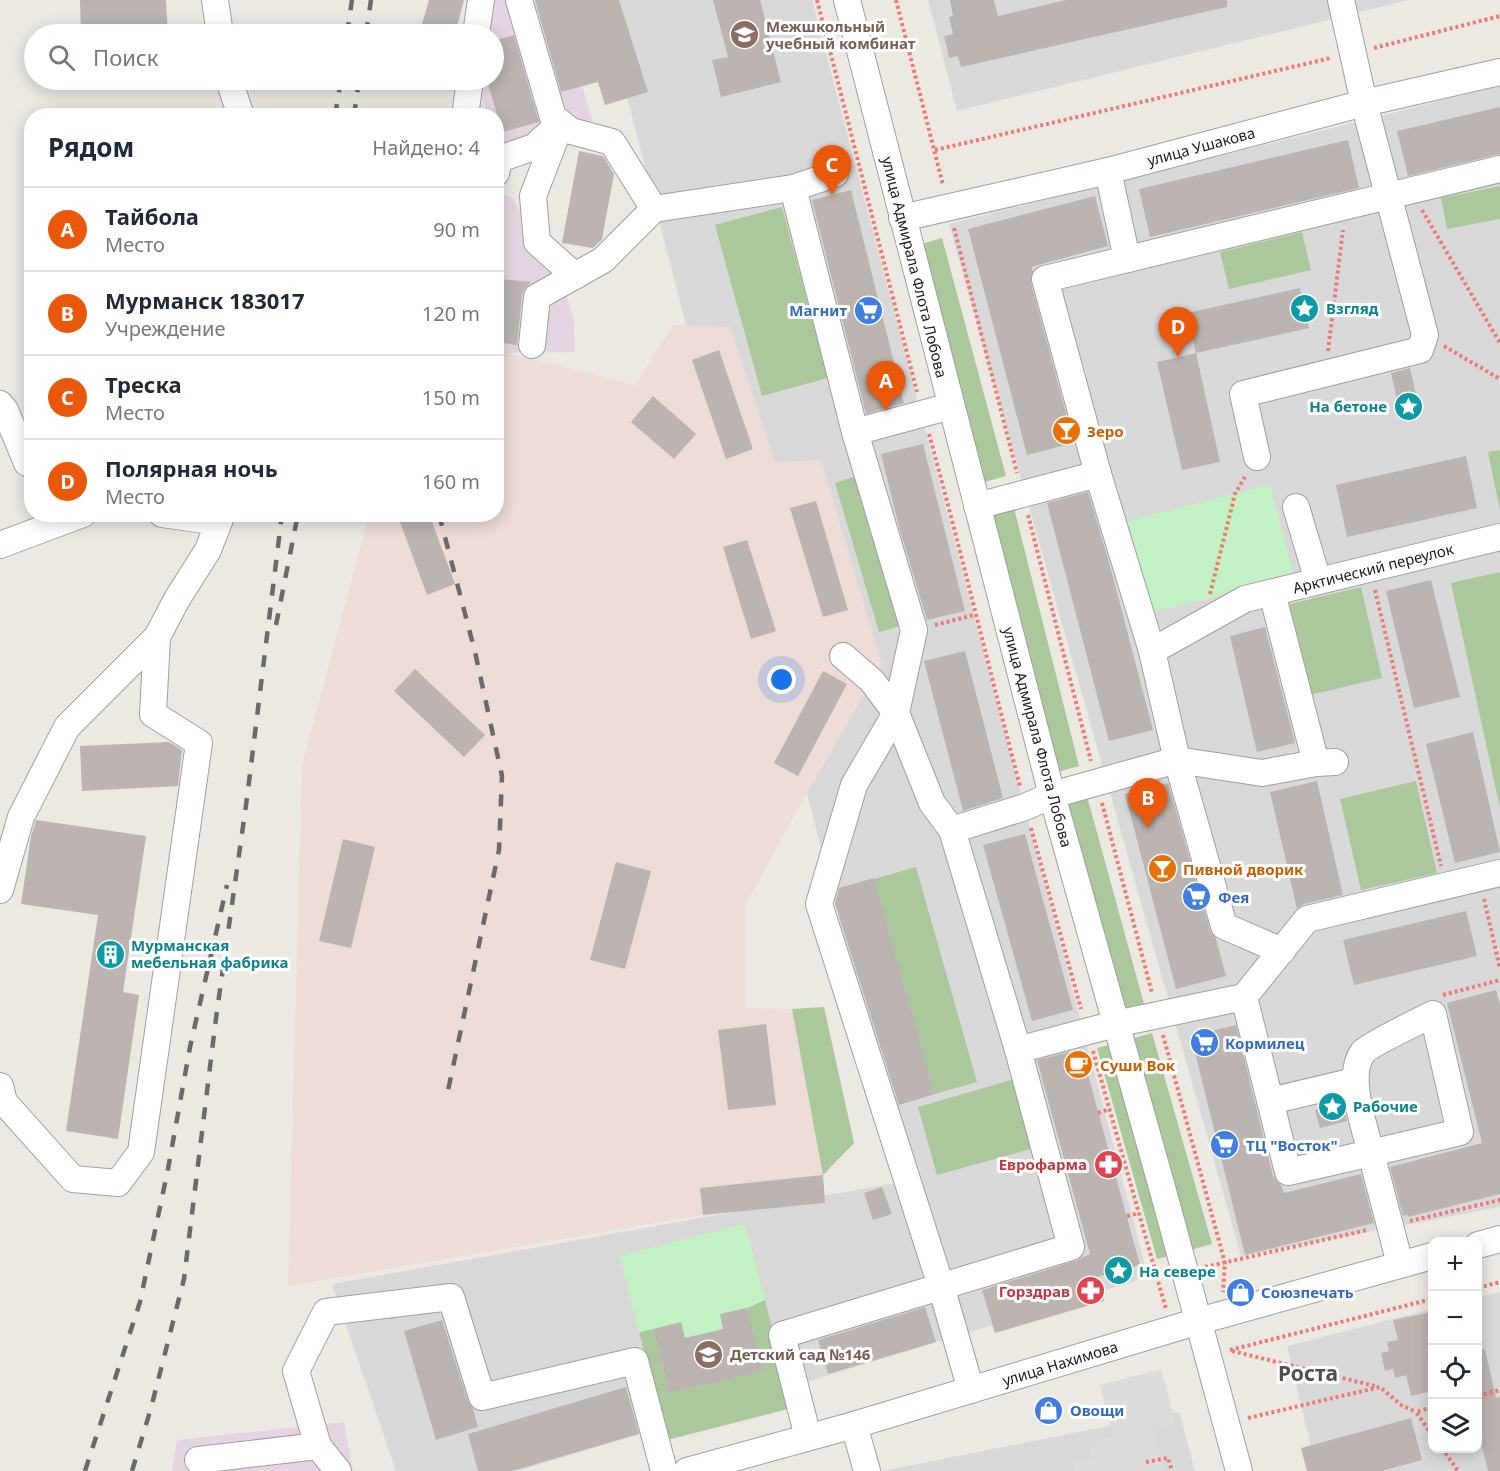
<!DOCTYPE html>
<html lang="ru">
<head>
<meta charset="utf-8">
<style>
  :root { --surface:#fff; --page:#f2f2f3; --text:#1f2937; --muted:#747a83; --line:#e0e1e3; --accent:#ea580c }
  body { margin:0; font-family:"Noto Sans",sans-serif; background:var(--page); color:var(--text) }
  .controls { position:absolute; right:18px; bottom:18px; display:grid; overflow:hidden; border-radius:12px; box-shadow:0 3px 15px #0003 }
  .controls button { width:54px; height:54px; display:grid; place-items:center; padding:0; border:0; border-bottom:2px solid var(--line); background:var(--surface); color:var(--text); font:30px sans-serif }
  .you { position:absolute; left:782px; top:680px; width:21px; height:21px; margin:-15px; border:4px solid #fff; border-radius:50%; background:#1a73e8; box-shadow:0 0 0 9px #1a73e833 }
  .badge { display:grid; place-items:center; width:39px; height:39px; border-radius:50%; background:var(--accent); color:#fff; font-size:20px; font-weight:700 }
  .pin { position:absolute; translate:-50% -50px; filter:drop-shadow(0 2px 3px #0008) }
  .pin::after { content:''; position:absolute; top:32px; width:21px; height:18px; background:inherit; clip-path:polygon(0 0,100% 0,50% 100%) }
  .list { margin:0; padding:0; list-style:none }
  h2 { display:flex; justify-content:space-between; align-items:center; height:78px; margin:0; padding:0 24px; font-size:26px }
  h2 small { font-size:20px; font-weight:400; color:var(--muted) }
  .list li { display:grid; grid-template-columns:39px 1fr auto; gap:18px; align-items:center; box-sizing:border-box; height:84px; padding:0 24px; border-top:2px solid var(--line) }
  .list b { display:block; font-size:22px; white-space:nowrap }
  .list p { margin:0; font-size:20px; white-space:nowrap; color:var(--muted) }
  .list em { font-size:20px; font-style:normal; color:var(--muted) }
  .icon { flex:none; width:33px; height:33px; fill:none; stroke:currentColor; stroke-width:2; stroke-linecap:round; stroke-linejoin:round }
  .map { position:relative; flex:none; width:1500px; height:1471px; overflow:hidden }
  .search { position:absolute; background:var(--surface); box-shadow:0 3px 15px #0003; left:24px; top:24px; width:480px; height:66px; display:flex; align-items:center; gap:15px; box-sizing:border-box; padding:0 21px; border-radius:33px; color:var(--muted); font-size:22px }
  .panel { position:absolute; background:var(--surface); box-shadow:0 3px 15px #0003; left:24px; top:108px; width:480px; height:414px; border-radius:24px }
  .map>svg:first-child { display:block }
  .residential { fill:#dad9d9 }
  .industrial { fill:#e5d5e3 }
  .military { fill:#eddcd7 }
  .forest { fill:#abc79c }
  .park { fill:#c3f3c4 }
  .parking { fill:#dcdcdc }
  .building { fill:#bcb4b0 }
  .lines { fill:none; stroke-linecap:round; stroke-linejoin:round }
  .minor-casing { stroke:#a0a0a0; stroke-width:28 }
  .path { stroke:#ea7b76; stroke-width:4; stroke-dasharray:3 3; stroke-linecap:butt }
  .minor { stroke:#fff; stroke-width:26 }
  .rail { stroke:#6a6a6a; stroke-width:4.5; stroke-dasharray:12 12; stroke-linecap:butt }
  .labels { text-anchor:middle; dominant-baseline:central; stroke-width:6; stroke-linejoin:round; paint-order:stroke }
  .education-label { font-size:15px; font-weight:bold; fill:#785e54; stroke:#fff; text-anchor:start }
  .street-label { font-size:15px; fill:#1c1c1c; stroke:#fff }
  .culture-label { font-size:15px; font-weight:bold; fill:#0d838f; stroke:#fff; text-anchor:start }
  .shop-label { font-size:15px; font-weight:bold; fill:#366cbe; stroke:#fff; text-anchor:start }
  .food-label { font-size:15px; font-weight:bold; fill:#c56008; stroke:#fff; text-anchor:start }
  .health-label { font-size:15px; font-weight:bold; fill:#be3a42; stroke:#fff; text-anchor:end }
  .district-label { font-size:21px; font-weight:bold; fill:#4f4f4f; stroke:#fff }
</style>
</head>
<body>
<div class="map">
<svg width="1500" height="1471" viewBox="0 0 1500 1471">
  <rect width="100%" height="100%" fill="#ece9e3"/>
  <g class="residential">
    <path d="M602,0h210l336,1277 -630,194h-122l-64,-187 575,-103z"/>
    <path d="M928,0h481l-452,111z"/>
    <path d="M1500,86v1121l-259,49 -292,-1032z"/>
    <path d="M1500,1292v179h-183l-30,-125 145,-37v139h46v-151z"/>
    <path d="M1179,1412l16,59h-312z"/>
  </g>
  <g class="industrial">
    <path d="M485,0h72l37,126 -97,18 -1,-28 -9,-1 -9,-35h16v-46h-23z"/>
    <path d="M497,192l15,6 47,73 15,49 1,32 -67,1 -11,3z"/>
    <path d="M344,1422l9,49h-181l5,-31z"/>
  </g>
  <path class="military" d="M673,325l57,2 45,135 46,-2 61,204 -88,152 -49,90v102l47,1 31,166 2,28 -122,12 -415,71 14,-521 67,-250 127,-1 1,-158 11,-3 127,32z"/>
  <g class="forest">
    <path d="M1500,186v33l-53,10 -6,-31z"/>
    <path d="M782,207l46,171 -66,18 -47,-171z"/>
    <path d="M1302,232l9,38 -82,19 -9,-37z"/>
    <path d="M942,238l64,238 -25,7 -63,-238z"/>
    <path d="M1500,450v61l-12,-59z"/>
    <path d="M859,475l45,150 -25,7 -44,-149z"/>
    <path d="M1014,508l65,258 -25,7 -65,-259z"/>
    <path d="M1500,572v236l-49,-225z"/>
    <path d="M1361,587l21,91 -76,18 -21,-91z"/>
    <path d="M1416,781l21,92 -76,17 -21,-91z"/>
    <path d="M1087,796l57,208 -25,7 -57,-208z"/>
    <path d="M916,867l61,215 -42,12 -61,-215z"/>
    <path d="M824,1007l30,136 -31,32 -31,-166z"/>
    <path d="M1152,1033l60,211 -25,7 -60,-211z"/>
    <path d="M1113,1044l60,211 -16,4 -60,-211z"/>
    <path d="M1018,1078l20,69 -101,28 -19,-68z"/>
    <path d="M765,1300l27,108 -125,32 -28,-108 14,-3 16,64 93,-22 -15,-63z"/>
  </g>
  <g class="park">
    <path d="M1270,485l24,92 -142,35 -24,-91z"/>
    <path d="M745,1224l20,76 -18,8 -27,6 3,15 -38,9 -32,-9 -14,3 -19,-76z"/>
  </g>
  <path class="parking" d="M1161,1369l15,55 -22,7 11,40h-91l-2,-7 19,-5 -4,-16 26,-7 -13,-51z"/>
  <g class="building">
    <path d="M80,0h86l2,34h-87z"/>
    <path d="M429,0h35l-9,34h-36z"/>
    <path d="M535,0h84l29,92 -43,13 -7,-23 -37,10z"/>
    <path d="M713,0h47l21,82 -60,15 -9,-37 16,-3z"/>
    <path d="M950,0h44l4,16 68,-16h161v7l-266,60 -3,-11 -9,2 -5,-22 9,-2 -4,-17 4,-1z"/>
    <path d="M514,35l25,87 -37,10 -15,-52h7v-39z"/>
    <path d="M1500,107v47l-92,22 -11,-45z"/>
    <path d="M1348,140l11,48 -209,49 -11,-48z"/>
    <path d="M579,151l24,5 11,18 -12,65 -9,9 -31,-5z"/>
    <path d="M851,190l53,213 -38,11 -54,-214z"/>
    <path d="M1095,196l13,50 -77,21 2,4 -2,12 43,160 -47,12 -59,-226z"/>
    <path d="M499,279l32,3 -6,6 -3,7 -5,50 -21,-3v-43z"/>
    <path d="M1300,288l9,40 -113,25 -9,-40z"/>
    <path d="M719,350l34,99 -27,10 -34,-99z"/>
    <path d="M1196,353l24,109 -38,8 -25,-108z"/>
    <path d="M1410,368l8,35 -19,5 -8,-35z"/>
    <path d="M653,396l43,38 -22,25 -43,-37z"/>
    <path d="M923,444l42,167 -38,9 -28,-93 -18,-73z"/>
    <path d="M1466,456l11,52 -130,29 -11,-52z"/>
    <path d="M1088,492l21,70 44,168 -44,11 -62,-238z"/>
    <path d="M816,501l32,109 -25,7 -33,-109z"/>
    <path d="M397,514h32l26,70 -28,11z"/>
    <path d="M747,540l29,91 -25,8 -28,-92z"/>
    <path d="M1431,580l29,117 -46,11 -28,-117z"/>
    <path d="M1265,627l30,116 -38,9 -27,-116z"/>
    <path d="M965,651l38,147 -40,13 -39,-150z"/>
    <path d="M415,669l70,66 -21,22 -70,-66z"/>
    <path d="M823,671l24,13 -49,92 -24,-13z"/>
    <path d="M1473,732l27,120 -45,11 -29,-119z"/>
    <path d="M169,742l13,8 -4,36 -96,5 -2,-45z"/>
    <path d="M1317,781l26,114 -39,9 -7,5 -27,-117z"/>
    <path d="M1168,783l42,147 6,9 10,37 -50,13 -51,-195z"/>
    <path d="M36,820l110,16 -23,156 16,3 -21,144 -52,-8 32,-216 -77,-11 10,-68z"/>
    <path d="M1025,834l48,176 -41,11 -49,-176z"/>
    <path d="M343,839l32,8 -24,101 -32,-7z"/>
    <path d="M616,862l35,9 -26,98 -35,-9z"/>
    <path d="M874,878l61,216 -36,11 -64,-201 4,-16z"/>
    <path d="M1466,911l11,45 -123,29 -11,-45z"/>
    <path d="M1496,990l4,15v189l-92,23 -1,-2 -4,1 -13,-49 92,-24 -35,-140z"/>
    <path d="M766,1024l10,81 -48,5 -10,-80z"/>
    <path d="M1236,1025l37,151 8,9 3,8 77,-19 13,49 -129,32 -54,-219z"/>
    <path d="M1081,1049l59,216 -43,12 7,24 -109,32 -13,-43 93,-29 15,-7 -53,-194z"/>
    <path d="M1343,1103l4,18 -27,7 -5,-18z"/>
    <path d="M823,1175l2,28 -122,12 -3,-27z"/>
    <path d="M882,1187l10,27 -19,6 -9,-27z"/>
    <path d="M925,1307l11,35 -108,32 -10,-34z"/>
    <path d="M747,1308l16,63 -94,22 -16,-64 28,-7 4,16 38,-9 -3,-15z"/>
    <path d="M1432,1312v79l-21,5 -5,-21 -11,3 -2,-9 -8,2 -4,-18 8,-2 -2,-9 11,-2 -5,-20z"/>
    <path d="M442,1320l26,81 5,8 5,18 -42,13 -32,-109z"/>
    <path d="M1485,1349l11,49 4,-1v74h-12l-10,-40v-81z"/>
    <path d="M626,1387l13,47 -127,37h-34l-10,-37z"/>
    <path d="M1411,1418l11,42 -40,11h-75l-6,-23z"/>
  </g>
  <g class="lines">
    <defs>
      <g id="minor">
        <path d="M215,0l5,34"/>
        <path d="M519,0l34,117 18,14 41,11 42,67"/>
        <path d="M847,0l205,795 113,403 74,273"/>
        <path d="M476,34l5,-34"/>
        <path d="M229,80l12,36"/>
        <path d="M465,116l5,-36"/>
        <path d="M561,123l-28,73 4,46 38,34"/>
        <path d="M1108,171l19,88"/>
        <path d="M496,173l3,-14 35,-12 24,-22"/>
        <path d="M835,174l-42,14 62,244 96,-26"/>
        <path d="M902,218l206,-47 256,-68 136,-31"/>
        <path d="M532,345l5,-48 66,-37 51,-51 139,-21"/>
        <path d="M0,404l5,6 22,53 5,2"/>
        <path d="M1257,457l-14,-63 177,-44 5,-15 -61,-232 -23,-103"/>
        <path d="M977,506l121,-32"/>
        <path d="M1296,507l22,74"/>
        <path d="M162,514l43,6 9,-6"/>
        <path d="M0,545l83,-31"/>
        <path d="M1272,593l44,170"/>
        <path d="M1152,651l-54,-177 -53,-195 455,-110"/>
        <path d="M843,656l29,25 24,32 -42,72 -35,119 122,382 30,104"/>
        <path d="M952,830l73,-23 27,-12 125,-35 -25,-109 93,-52 255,-62"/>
        <path d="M0,890l21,-73 46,-90 90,-90 20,-38 31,-49 14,-36"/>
        <path d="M1282,951l-58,-25 -47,-166 85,13 54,-10 19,-1"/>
        <path d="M1244,997l44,175 83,-19 29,111"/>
        <path d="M1433,1014l27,118 -89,21c-6,-26 -26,-77 -8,-101 6,-7 58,-32 70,-38z"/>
        <path d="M1018,1050l97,-26 129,-27 63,-78 193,-46"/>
        <path d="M0,1086l4,16 69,77 45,4 23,-31 58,-409 -46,-29 4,-77"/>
        <path d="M1270,1101l85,-20"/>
        <path d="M1478,1245l22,-6"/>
        <path d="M854,1425l13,46"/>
        <path d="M808,1437l-26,-102 289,-88 -53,-197 -66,-220 -20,-27 -36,-90 18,-83 -59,-198"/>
        <path d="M318,1446l-22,-75 30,-59 125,-15 31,100 153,-36 29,110"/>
        <path d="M198,1460l120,-14 20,25"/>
        <path d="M687,1471l167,-46 345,-104 233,-65"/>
      </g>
    </defs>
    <use href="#minor" class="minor-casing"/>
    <g class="path">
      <path d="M817,0l100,392"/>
      <path d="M896,0l47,185"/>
      <path d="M1374,48l126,-32"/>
      <path d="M935,150l396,-92"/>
      <path d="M1422,210l78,133"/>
      <path d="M954,228l63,245"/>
      <path d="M1444,346l56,33"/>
      <path d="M1328,351l15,-121"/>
      <path d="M929,434c32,117 60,235 91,352"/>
      <path d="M1028,515l63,246"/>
      <path d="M1375,590l66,276"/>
      <path d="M1210,594l25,-100 11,-19"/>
      <path d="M935,625l39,-10"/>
      <path d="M1102,803l50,190"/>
      <path d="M1031,828l50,181"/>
      <path d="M1484,899l16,70"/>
      <path d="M1443,995l57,-15"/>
      <path d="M1163,1035l62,228 -2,29"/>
      <path d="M1093,1051l73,258"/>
      <path d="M1098,1113l12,-4"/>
      <path d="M1127,1216l12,-3"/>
      <path d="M1410,1221l90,-21"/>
      <path d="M1205,1267l162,-37"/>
      <path d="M1478,1288l22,-6"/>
      <path d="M1230,1350l202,-51"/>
      <path d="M1232,1351l147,36"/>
      <path d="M1478,1396l22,-6"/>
      <path d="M1432,1407l-16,5 16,23"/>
      <path d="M1248,1418l132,-31 21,18 15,7"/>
      <path d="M1442,1448l16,23"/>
      <path d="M1146,1462l22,-4 4,13"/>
    </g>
    <use href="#minor" class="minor"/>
    <g class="rail">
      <path d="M347,34l5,-34"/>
      <path d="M366,34l5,-34"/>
      <path d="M335,116l6,-36"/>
      <path d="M354,116l5,-36"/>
      <path d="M439,514l36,138 27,124 -3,74 -53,250"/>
      <path d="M276,625l22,-111"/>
      <path d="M85,1471l55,-169 28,-133 22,-122 37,-162"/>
      <path d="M132,1471l19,-63 33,-129 32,-261 31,-220 35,-284"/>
    </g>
  </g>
  <defs>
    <symbol id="university-disc" viewBox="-11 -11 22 22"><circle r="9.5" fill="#8d6e63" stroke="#fff"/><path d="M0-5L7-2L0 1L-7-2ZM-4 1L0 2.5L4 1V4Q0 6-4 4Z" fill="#fff"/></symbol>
    <symbol id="sight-disc" viewBox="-11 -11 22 22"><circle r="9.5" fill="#0f9aa8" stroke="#fff"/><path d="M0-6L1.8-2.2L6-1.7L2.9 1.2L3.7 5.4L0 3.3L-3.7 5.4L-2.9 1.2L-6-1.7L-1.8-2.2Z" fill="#fff"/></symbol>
    <symbol id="supermarket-disc" viewBox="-11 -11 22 22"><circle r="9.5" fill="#3f7fe0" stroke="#fff"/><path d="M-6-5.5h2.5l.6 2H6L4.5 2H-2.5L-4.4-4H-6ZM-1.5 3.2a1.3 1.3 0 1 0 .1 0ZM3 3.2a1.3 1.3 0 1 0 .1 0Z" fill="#fff"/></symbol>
    <symbol id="bar-disc" viewBox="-11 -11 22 22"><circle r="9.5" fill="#e8710a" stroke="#fff"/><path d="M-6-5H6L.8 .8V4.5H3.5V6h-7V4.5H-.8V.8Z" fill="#fff"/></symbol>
    <symbol id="building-disc" viewBox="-11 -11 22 22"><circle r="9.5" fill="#0f9aa8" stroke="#fff"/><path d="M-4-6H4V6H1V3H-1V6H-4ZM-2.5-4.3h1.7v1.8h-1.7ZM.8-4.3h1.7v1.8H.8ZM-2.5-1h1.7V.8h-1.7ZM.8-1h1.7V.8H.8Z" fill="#fff"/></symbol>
    <symbol id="cafe-disc" viewBox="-11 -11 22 22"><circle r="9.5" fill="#e8710a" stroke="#fff"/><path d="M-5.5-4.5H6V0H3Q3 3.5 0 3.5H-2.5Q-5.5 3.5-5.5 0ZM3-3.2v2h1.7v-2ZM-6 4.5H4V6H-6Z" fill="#fff"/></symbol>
    <symbol id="pharmacy-disc" viewBox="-11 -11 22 22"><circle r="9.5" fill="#e0444e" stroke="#fff"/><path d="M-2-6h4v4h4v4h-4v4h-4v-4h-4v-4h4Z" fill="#fff"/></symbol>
    <symbol id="shop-disc" viewBox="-11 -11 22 22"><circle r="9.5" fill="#3f7fe0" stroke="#fff"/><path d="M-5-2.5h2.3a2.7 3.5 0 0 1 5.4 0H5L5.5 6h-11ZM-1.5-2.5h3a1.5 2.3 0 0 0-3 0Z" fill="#fff"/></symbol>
    <symbol id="school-disc" viewBox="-11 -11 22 22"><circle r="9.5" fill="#8d6e63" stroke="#fff"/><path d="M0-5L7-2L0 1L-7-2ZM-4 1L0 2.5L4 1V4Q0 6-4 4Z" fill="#fff"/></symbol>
  </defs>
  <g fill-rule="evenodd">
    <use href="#university-disc" x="728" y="18" width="33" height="33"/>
    <use href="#sight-disc" x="1288" y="292" width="33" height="33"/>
    <use href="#supermarket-disc" x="852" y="294" width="33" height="33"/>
    <use href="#sight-disc" x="1392" y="390" width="33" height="33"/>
    <use href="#bar-disc" x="1050" y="414" width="33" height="33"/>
    <use href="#bar-disc" x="1146" y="852" width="33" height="33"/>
    <use href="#supermarket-disc" x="1180" y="880" width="33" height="33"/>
    <use href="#building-disc" x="94" y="938" width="33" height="33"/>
    <use href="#supermarket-disc" x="1188" y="1026" width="33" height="33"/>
    <use href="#cafe-disc" x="1062" y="1048" width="33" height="33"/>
    <use href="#sight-disc" x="1316" y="1090" width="33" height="33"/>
    <use href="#supermarket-disc" x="1208" y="1128" width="33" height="33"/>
    <use href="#pharmacy-disc" x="1092" y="1148" width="33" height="33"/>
    <use href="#sight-disc" x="1102" y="1254" width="33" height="33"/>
    <use href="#pharmacy-disc" x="1074" y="1274" width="33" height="33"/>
    <use href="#shop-disc" x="1224" y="1276" width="33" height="33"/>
    <use href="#school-disc" x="692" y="1338" width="33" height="33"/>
    <use href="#shop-disc" x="1032" y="1394" width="33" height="33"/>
  </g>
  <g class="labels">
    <g class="education-label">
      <text x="766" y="26">Межшкольный<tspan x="766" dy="17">учебный комбинат</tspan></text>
      <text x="730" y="1354">Детский сад №146</text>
    </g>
    <g class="street-label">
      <text transform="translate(1201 146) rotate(-15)">улица Ушакова</text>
      <text transform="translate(915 267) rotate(76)">улица Адмирала Флота Лобова</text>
      <text transform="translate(1373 568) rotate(-14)">Арктический переулок</text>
      <text transform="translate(1038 737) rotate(75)">улица Адмирала Флота Лобова</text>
      <text transform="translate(1060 1363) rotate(-17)">улица Нахимова</text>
    </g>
    <g class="culture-label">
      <text x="1326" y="308">Взгляд</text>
      <text x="1387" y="406" text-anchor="end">На бетоне</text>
      <text x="131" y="945">Мурманская<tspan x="131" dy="17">мебельная фабрика</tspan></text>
      <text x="1353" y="1106">Рабочие</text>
      <text x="1139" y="1271">На севере</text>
    </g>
    <g class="shop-label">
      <text x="847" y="310" text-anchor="end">Магнит</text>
      <text x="1218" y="897">Фея</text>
      <text x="1225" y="1043">Кормилец</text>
      <text x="1246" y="1145">ТЦ "Восток"</text>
      <text x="1261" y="1292">Союзпечать</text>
      <text x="1070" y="1410">Овощи</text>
    </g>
    <g class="food-label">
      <text x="1087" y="431">Зеро</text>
      <text x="1183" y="869">Пивной дворик</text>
      <text x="1100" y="1065">Суши Вок</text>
    </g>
    <g class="health-label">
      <text x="1087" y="1164">Еврофарма</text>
      <text x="1070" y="1291">Горздрав</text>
    </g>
    <g class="district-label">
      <text x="1308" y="1373">Роста</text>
    </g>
  </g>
</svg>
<div class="controls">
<button>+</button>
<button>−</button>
<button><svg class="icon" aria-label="locate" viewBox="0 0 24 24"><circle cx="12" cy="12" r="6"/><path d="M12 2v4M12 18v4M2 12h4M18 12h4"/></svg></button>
<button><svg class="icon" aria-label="layers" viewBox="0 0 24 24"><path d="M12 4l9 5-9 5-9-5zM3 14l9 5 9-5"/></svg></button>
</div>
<div class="you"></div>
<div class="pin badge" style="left:886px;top:411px">A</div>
<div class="pin badge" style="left:1148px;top:828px">B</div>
<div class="pin badge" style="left:832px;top:195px">C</div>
<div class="pin badge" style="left:1178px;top:357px">D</div>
<div class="search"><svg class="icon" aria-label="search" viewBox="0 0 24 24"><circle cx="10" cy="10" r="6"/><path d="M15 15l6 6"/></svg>Поиск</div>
<section class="panel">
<h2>Рядом<small>Найдено: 4</small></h2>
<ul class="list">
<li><span class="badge">A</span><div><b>Тайбола</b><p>Место</p></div><em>90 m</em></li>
<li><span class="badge">B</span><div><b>Мурманск 183017</b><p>Учреждение</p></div><em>120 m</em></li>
<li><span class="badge">C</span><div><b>Треска</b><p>Место</p></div><em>150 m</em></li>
<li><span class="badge">D</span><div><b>Полярная ночь</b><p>Место</p></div><em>160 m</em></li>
</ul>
</section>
</div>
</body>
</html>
